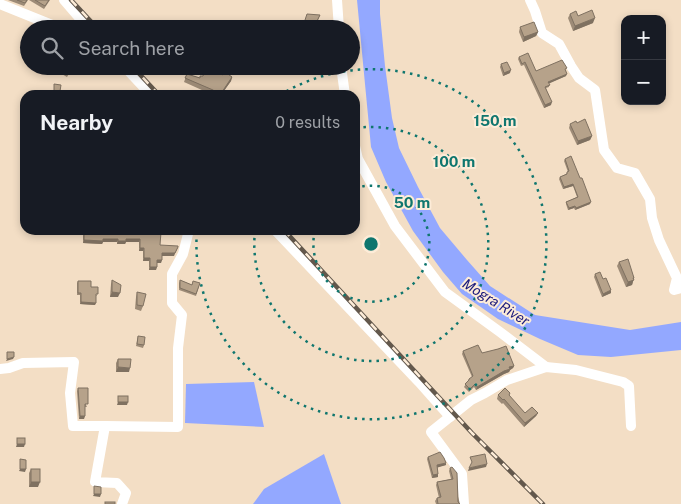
<!DOCTYPE html>
<html lang="en">
<head>
<meta charset="utf-8">
<style>
  :root { --surface:#171b24; --page:#242831; --text:#f1f3f6; --muted:#9ea1a6; --line:#363941 }
  body { margin:0; font-family:"Public Sans",sans-serif; background:var(--page); color:var(--text) }
  .controls { position:absolute; right:15px; top:15px; display:grid; overflow:hidden; border-radius:10px; box-shadow:0 2px 8px #0003 }
  .controls button { width:45px; height:45px; display:grid; place-items:center; padding:0; border:0; border-bottom:1px solid var(--line); background:var(--surface); color:var(--text); font:25px sans-serif }
  .list { margin:0; padding:0; list-style:none }
  h2 { display:flex; justify-content:space-between; align-items:center; height:65px; margin:0; padding:0 20px; font-size:21px }
  h2 small { font-size:16px; font-weight:400; color:var(--muted) }
  .icon { flex:none; width:28px; height:28px; fill:none; stroke:currentColor; stroke-width:2; stroke-linecap:round; stroke-linejoin:round }
  .map { position:relative; flex:none; width:681px; height:504px; overflow:hidden }
  .search { position:absolute; background:var(--surface); box-shadow:0 2px 8px #0003; left:20px; top:20px; width:340px; height:55px; display:flex; align-items:center; gap:12px; box-sizing:border-box; padding:0 18px; border-radius:28px; color:var(--muted); font-size:19px }
  .panel { position:absolute; background:var(--surface); box-shadow:0 2px 8px #0003; left:20px; top:90px; width:340px; height:145px; border-radius:15px }
  .map>svg:first-child { display:block }
  .water { fill:#93a8ff }
  .lines { fill:none; stroke-linecap:round; stroke-linejoin:round }
  .minor { stroke:#fff; stroke-width:10 }
  .rail-casing { stroke:#63584c; stroke-width:4.5 }
  .rail { stroke:#fdecd8; stroke-width:2.5; stroke-dasharray:8; stroke-linecap:butt }
  .wall { fill:#9d8b77 }
  .shaded-wall { fill:#7f7161 }
  .building { fill:#b6a28a; stroke:#7f7161 }
  .ring { fill:none; stroke:#0f766e; stroke-width:2.5; stroke-dasharray:2.5 5 }
  .labels { text-anchor:middle; dominant-baseline:central; stroke-width:4; stroke-linejoin:round; paint-order:stroke }
  .water-label { font-size:14px; font-style:italic; fill:#1b1a7c; stroke:#fdecd8 }
  .centre { fill:#0f766e; stroke:#fdecd8; stroke-width:2.5 }
  .ring-label { font-size:15px; text-anchor:middle; font-weight:bold; fill:#0f766e; stroke:#fdecd8; stroke-width:4; stroke-linejoin:round; paint-order:stroke }
</style>
</head>
<body>
<div class="map">
<svg width="681" height="504" viewBox="0 0 681 504">
  <rect width="100%" height="100%" fill="#f3dec5"/>
  <g class="water">
    <path d="M357,0h23v14l5,52 7,52 7,30 19,39 22,41 27,32 23,26 45,29 95,15 51,-8v28l-70,7 -33,-2 -38,-16 -42,-20 -36,-25 -19,-22 -30,-41 -27,-49 -15,-35z"/>
    <path d="M254,382l10,45 -79,-4 1,-39z"/>
    <path d="M324,454l17,50h-88l11,-15z"/>
  </g>
  <g class="lines">
    <g class="minor">
      <path d="M64,0l25,29"/>
      <path d="M337,0l2,29"/>
      <path d="M530,0l5,11 7,22 17,11 12,22 8,12 16,12 9,60 13,18 18,5 15,26 2,19 7,22 18,38 -3,12 7,-2"/>
      <path d="M0,4l62,25"/>
      <path d="M124,66l27,29"/>
      <path d="M341,66l4,29"/>
      <path d="M355,146l3,13 37,67 50,66 55,40 46,35"/>
      <path d="M275,230l144,152 31,35"/>
      <path d="M0,369l9,-1 14,-5 51,-1 -4,31 3,33h32l-10,56 22,1 9,10 -4,11"/>
      <path d="M105,426l73,1v-79l4,-33 -10,-12v-29l11,-20 6,-24"/>
      <path d="M464,504l-2,-30 -31,-42 40,-32 14,-7 22,-13 39,-13 30,3 47,12 6,4 2,40"/>
    </g>
    <defs>
      <g id="rail">
        <path d="M71,0l27,29"/>
        <path d="M132,66l27,29"/>
        <path d="M284,230l188,203 71,71"/>
      </g>
    </defs>
    <use href="#rail" class="rail-casing"/>
    <use href="#rail" class="rail"/>
  </g>
  <g class="wall">
    <path d="M8,0h20l-4,6z"/>
    <path d="M29,0h21l-6,9z"/>
    <path d="M570,14l8,2 15,7 -20,8 -5,-13z"/>
    <path d="M520,27l18,5 -2,4 -13,6 -4,-10z"/>
    <path d="M519,57l17,14 30,-1v6l-17,7v4l-3,1 5,17 -7,3 -20,-43 -3,1 -3,-7z"/>
    <path d="M501,64l9,9 -7,3 -3,-9z"/>
    <path d="M51,66h23l-2,4h-1l-4,7 -7,-4 -9,1z"/>
    <path d="M213,68l10,7 9,2 -1,4 -10,14h-8l-29,-13 3,-8 13,4v-2h3z"/>
    <path d="M577,123l15,13 -2,4 -13,5 -8,-17 1,-4z"/>
    <path d="M565,159l25,45 -15,6 -1,-2 -6,2 -2,-6v-2l11,-5 -4,-11 -10,3 -4,-10 1,-2 6,-3 2,-2 -4,-11z"/>
    <path d="M87,230h45v3l28,12 14,11h-12l-1,7h-4l-1,7h-7v-9h-6v-10h-4v-9h-13l-1,2h-8v-2h-14l-1,2 -19,-1v-7l1,-3h3z"/>
    <path d="M619,262l15,16 -2,7 -6,2 -9,-21z"/>
    <path d="M595,274l8,5 8,14 -9,4 -8,-20z"/>
    <path d="M112,280l6,17h-8l1,-13z"/>
    <path d="M180,280l12,5 8,-2 -4,13 -17,-6v-7z"/>
    <path d="M78,281l13,6 6,9h-1l-1,9 -15,-1v-9h-3v-12z"/>
    <path d="M137,292l6,14 -2,5 -6,-2 1,-12z"/>
    <path d="M138,336l6,9 -1,3 -7,-2z"/>
    <path d="M463,351l19,2 32,13 -1,2 -3,2 -1,2 -5,2 -28,16 -2,-3 -5,5 -5,-5 5,-8 3,-2 -10,-23z"/>
    <path d="M118,359l11,13h-13v-9z"/>
    <path d="M78,388l9,19h-2l-1,12h-5l-2,-28z"/>
    <path d="M510,393l-1,3 16,17h13l-2,3 -12,11 -21,-24 -1,1 -5,-5 1,-4z"/>
    <path d="M428,457l18,8 -9,2 1,7v3l-6,1 -5,-19z"/>
    <path d="M450,468l10,36h-24l-1,-3 2,-3h2l-3,-13 1,-3 14,-3 -2,-8z"/>
    <path d="M31,469l7,18h-9v-14z"/>
  </g>
  <g class="shaded-wall">
    <path d="M320,15l-6,14h-12l1,-3z"/>
    <path d="M595,18l-2,5 -20,8 2,-5z"/>
    <path d="M538,32l-2,4 -13,6 1,-5z"/>
    <path d="M325,66h9l-9,2z"/>
    <path d="M52,70h9l-1,3 -9,1z"/>
    <path d="M511,70l-1,3 -7,3 1,-3z"/>
    <path d="M567,74l-1,2 -18,8v-2z"/>
    <path d="M232,77l-1,4 -10,14h-2z"/>
    <path d="M54,91h6v2h-7z"/>
    <path d="M552,102l-1,3 -7,3 1,-3z"/>
    <path d="M592,136l-2,4 -13,5 1,-4z"/>
    <path d="M573,184v2l-10,3 1,-2z"/>
    <path d="M591,202l-1,2 -15,6 1,-2z"/>
    <path d="M575,206l-1,2 -6,2 1,-2z"/>
    <path d="M103,239h15l-1,3h-14l-1,2 -19,-1 1,-3z"/>
    <path d="M126,239h14l-1,3h-13l-1,2h-8l1,-3z"/>
    <path d="M178,247l-4,9h-13l1,-3z"/>
    <path d="M140,248h4l-1,3h-4z"/>
    <path d="M144,258h6l-1,3h-6z"/>
    <path d="M157,260h5l-1,3h-5z"/>
    <path d="M150,267h7l-1,3h-7z"/>
    <path d="M633,278h1l-2,7 -6,2 2,-5z"/>
    <path d="M611,290v3l-9,4 1,-3z"/>
    <path d="M112,292l8,1 -2,4h-8z"/>
    <path d="M81,302l15,1 -1,2 -15,-1z"/>
    <path d="M14,357l-1,2 -7,2 1,-2z"/>
    <path d="M514,366l-1,2 -3,2 -1,2 -5,2 -28,16 1,-3 32,-20z"/>
    <path d="M118,367l12,1 -1,4h-13z"/>
    <path d="M118,402h10l-1,3h-10z"/>
    <path d="M538,413l-2,3 -12,11 1,-4z"/>
    <path d="M80,416h5l-1,3h-5z"/>
    <path d="M17,444h8l-1,3h-8z"/>
    <path d="M446,463v2l-10,3 1,-3z"/>
    <path d="M487,464l-1,3 -18,4 1,-3z"/>
    <path d="M20,469h6l-1,3 -6,-1z"/>
    <path d="M438,474v3l-6,1 1,-3z"/>
    <path d="M31,482h9l-2,5h-9z"/>
    <path d="M94,494h7l-1,3 -7,-1z"/>
  </g>
  <g class="building">
    <path d="M17,0h10l-2,3z"/>
    <path d="M35,0h14l-4,6z"/>
    <path d="M592,10l3,8 -20,8 -5,-12 6,-3 2,5z"/>
    <path d="M307,14l13,1 -6,12 -11,-1z"/>
    <path d="M75,22l5,3 4,4h-11l-1,-1z"/>
    <path d="M534,22l4,10 -14,5 -4,-10z"/>
    <path d="M528,53l8,18 26,-11 5,8 -2,1 2,5 -19,8 2,3 -5,2 7,15 -7,3 -20,-43 -3,2 -3,-7z"/>
    <path d="M507,62l4,8 -7,3 -3,-9z"/>
    <path d="M52,66h22l-1,1h-1l-4,7 -7,-4h-9z"/>
    <path d="M206,66h7v2l10,7 2,-3 7,5 -12,18 -7,-5 -28,-12 2,-4 13,4v-2h3z"/>
    <path d="M54,84l7,1 -1,6h-6z"/>
    <path d="M585,119l7,17 -14,5 -8,-17 6,-3 1,2z"/>
    <path d="M571,156l9,22h2l9,24 -15,6 -1,-2 -6,2 -3,-6 12,-5 -5,-13 -9,3 -4,-10 7,-3v-2l2,-1 -4,-12z"/>
    <path d="M88,230h44v3l29,-1 -1,13 18,1v1l-3,6h-13v7h-5v7h-7v-9h-6v-10h-4v-9h-14v2h-8v-2h-15v2l-19,-1v-7h4z"/>
    <path d="M628,259l6,19h-1l1,2 -6,2 -9,-20z"/>
    <path d="M600,272l3,7 3,-1 5,12 -8,4 -8,-20z"/>
    <path d="M112,280l9,5 -1,8 -8,-1z"/>
    <path d="M180,280l12,5 1,-4 7,2 -4,11 -16,-6z"/>
    <path d="M78,281h13v6h7v7h-2v9l-15,-1v-9h-3z"/>
    <path d="M137,292l9,2 -3,12 -6,-1z"/>
    <path d="M138,336l7,1 -1,8 -7,-1z"/>
    <path d="M478,345l4,8 16,-4 8,-3 8,20 -5,1 1,2 -6,2 -27,16 -2,-3 -5,5 -5,-5 4,-4v-1l4,-3 -10,-25z"/>
    <path d="M7,352h7v5l-7,2z"/>
    <path d="M118,359h13l-1,9 -12,-1z"/>
    <path d="M78,388h10v16h-3v12h-5z"/>
    <path d="M505,388l5,5 -1,2 16,18 7,-6 6,6 -13,10 -21,-24 -1,1 -5,-5z"/>
    <rect x="118" y="396" width="10" height="6"/>
    <rect x="17" y="438" width="8" height="6"/>
    <path d="M440,452l4,6 2,5 -9,2 1,9 -5,1 -5,-18z"/>
    <path d="M485,454l2,10 -18,4 3,-6 -2,-5z"/>
    <path d="M20,459l6,1v9h-6z"/>
    <path d="M452,467l5,6 1,29 2,2h-22l-1,-6 4,-1 -4,-15 16,-3 -3,-11z"/>
    <rect x="31" y="469" width="9" height="13"/>
    <path d="M94,486l7,1v7h-7z"/>
    <rect x="105" y="502" width="10" height="2"/>
  </g>
  <g class="ring">
    <path d="M355 188A58 58 0 1 1 315 230"/>
    <path d="M356 128A117 117 0 1 1 255 231"/>
    <path d="M280 95A175 175 0 1 1 197 230"/>
  </g>
  <g class="labels">
    <g class="water-label">
      <text transform="translate(496 302) rotate(32)">Mogra River</text>
    </g>
  </g>
  <circle cx="371" cy="244" r="8" class="centre"/>
  <g class="ring-label">
    <text x="495" y="126">150 m</text>
    <text x="454" y="167">100 m</text>
    <text x="412" y="208">50 m</text>
  </g>
</svg>
<div class="controls">
<button>+</button>
<button>−</button>
</div>
<div class="search"><svg class="icon" aria-label="search" viewBox="0 0 24 24"><circle cx="10" cy="10" r="6"/><path d="M15 15l6 6"/></svg>Search here</div>
<section class="panel">
<h2>Nearby<small>0 results</small></h2>
<ul class="list">
</ul>
</section>
</div>
</body>
</html>
